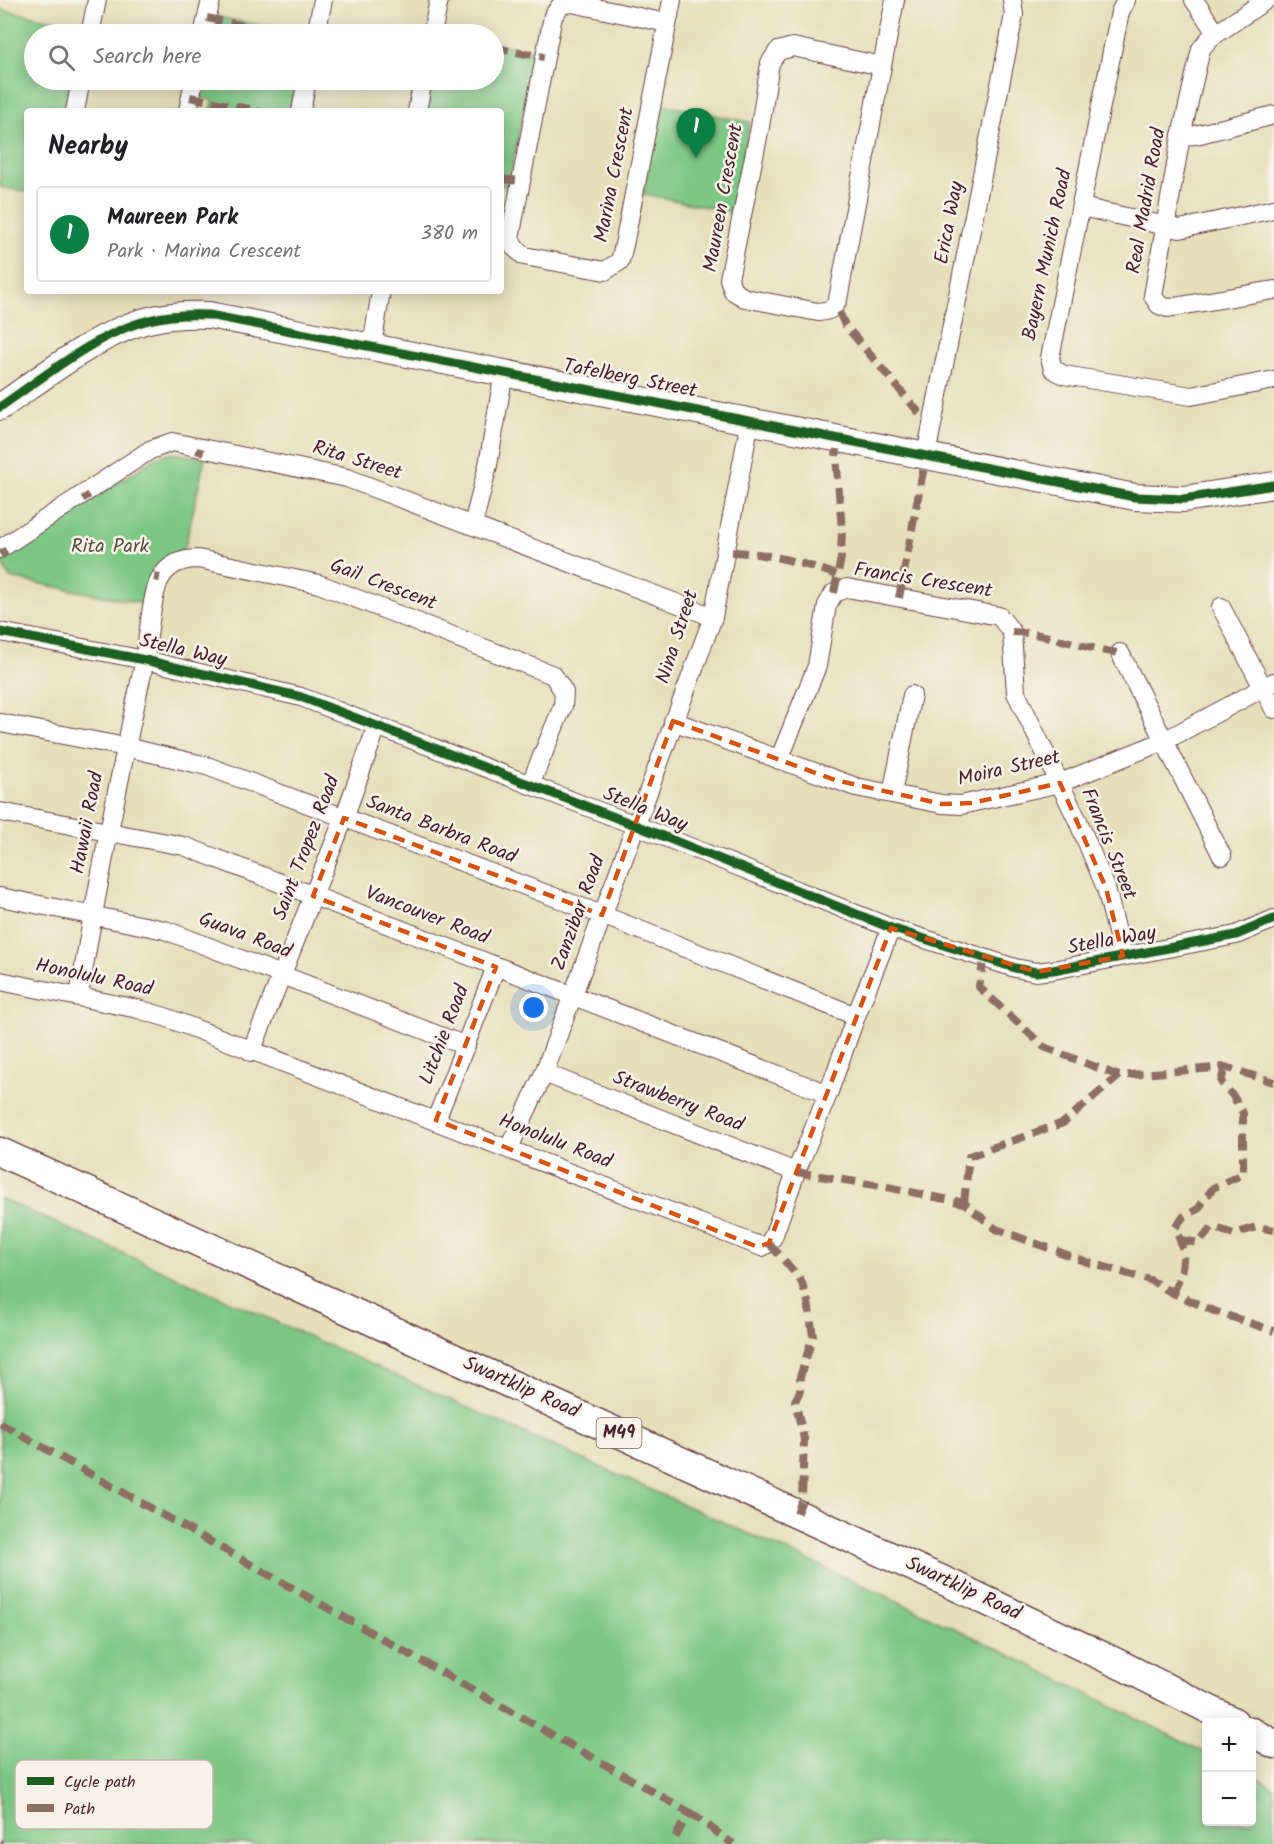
<!DOCTYPE html>
<html lang="en">
<head>
<meta charset="utf-8">
<style>
  :root { --surface:#fff; --page:#f6f6f6; --text:#202124; --muted:#757577; --line:#e0e0e0; --accent:#0b8043 }
  body { margin:0; font-family:Kalam,sans-serif; background:var(--page); color:var(--text) }
  .controls { position:absolute; right:18px; bottom:18px; display:grid; overflow:hidden; border-radius:6px; box-shadow:0 3px 15px #0003 }
  .controls button { width:54px; height:54px; display:grid; place-items:center; padding:0; border:0; border-bottom:2px solid var(--line); background:var(--surface); color:var(--text); font:30px sans-serif }
  .you { position:absolute; left:534px; top:1008px; width:21px; height:21px; margin:-15px; border:4px solid #fff; border-radius:50%; background:#1a73e8; box-shadow:0 0 0 9px #1a73e833 }
  .badge { display:grid; place-items:center; width:39px; height:39px; border-radius:50%; background:var(--accent); color:#fff; font-size:20px; font-weight:700 }
  .pin { position:absolute; translate:-50% -50px; filter:drop-shadow(0 2px 3px #0008) }
  .pin::after { content:''; position:absolute; top:32px; width:21px; height:18px; background:inherit; clip-path:polygon(0 0,100% 0,50% 100%) }
  .list { margin:0; padding:0; list-style:none }
  h2 { display:flex; justify-content:space-between; align-items:center; height:78px; margin:0; padding:0 24px; font-size:26px }
  h2 small { font-size:20px; font-weight:400; color:var(--muted) }
  .list li { display:grid; grid-template-columns:39px 1fr auto; gap:18px; align-items:center; box-sizing:border-box; height:96px; margin:0 12px 12px; padding:0 12px; border:2px solid var(--line); border-radius:6px }
  .list b { display:block; font-size:22px; white-space:nowrap }
  .list p { margin:0; font-size:20px; white-space:nowrap; color:var(--muted) }
  .list em { font-size:20px; font-style:normal; color:var(--muted) }
  .icon { flex:none; width:33px; height:33px; fill:none; stroke:currentColor; stroke-width:2; stroke-linecap:round; stroke-linejoin:round }
  .map { position:relative; flex:none; width:1274px; height:1844px; overflow:hidden }
  .search { position:absolute; background:var(--surface); box-shadow:0 3px 15px #0003; left:24px; top:24px; width:480px; height:66px; display:flex; align-items:center; gap:15px; box-sizing:border-box; padding:0 21px; border-radius:33px; color:var(--muted); font-size:22px }
  .panel { position:absolute; background:var(--surface); box-shadow:0 3px 15px #0003; left:24px; top:108px; width:480px; height:186px; border-radius:6px }
  .map>svg:first-child { display:block }
  .green { fill:#7dc784; stroke:#647358; stroke-width:1.5 }
  .lines { fill:none; stroke-linecap:round; stroke-linejoin:round }
  .street-casing { stroke:#613c40; stroke-width:20 }
  .secondary-casing { stroke:#613c40; stroke-width:28 }
  .primary-casing { stroke:#613c40; stroke-width:31 }
  .street { stroke:#fff; stroke-width:18 }
  .secondary { stroke:#fff; stroke-width:26 }
  .primary { stroke:#fff; stroke-width:28 }
  .quiet { stroke:#8d6e63; stroke-width:8; stroke-dasharray:15 8; stroke-linecap:butt }
  .cycleway-casing { stroke:#f7f3e8; stroke-width:13 }
  .cycleway { stroke:#1b5e20; stroke-width:9 }
  .marked { fill:none; stroke:#d8530f; stroke-width:4.5; stroke-dasharray:12 8; stroke-linejoin:round }
  .labels { text-anchor:middle; dominant-baseline:central; stroke-width:5; stroke-linejoin:round; paint-order:stroke }
  .shield { fill:#f7f3e8; stroke:#7e5f64; stroke-width:1.5 }
  .shield-label { font-size:18px; font-weight:bold; fill:#4a1f2b }
  .street-label { font-size:20px; fill:#4a1f2b; stroke:#f7f3e8 }
  .park-label { font-size:20px; fill:#595146; stroke:#f7f3e8 }
  .key { fill:#f7f3e8; stroke:#c3b3af; stroke-width:1.5 }
  .key-label { font-size:16px; fill:#4a1f2b }
</style>
</head>
<body>
<div class="map">
<svg width="1274" height="1844" viewBox="0 0 1274 1844">
  <rect width="100%" height="100%" fill="#f7f3e8"/>
  <filter id="ink" filterUnits="userSpaceOnUse"><feTurbulence type="fractalNoise" baseFrequency=".0167" numOctaves="2"/><feDisplacementMap in="SourceGraphic" scale="12" xChannelSelector="R" yChannelSelector="G"/><feConvolveMatrix kernelMatrix="1 2 1 2 8 2 1 2 1" color-interpolation-filters="sRGB"/></filter>
  <filter id="wash" filterUnits="userSpaceOnUse"><feTurbulence type="fractalNoise" baseFrequency=".008" numOctaves="4" result="noise"/><feDisplacementMap in="SourceGraphic" scale="24" xChannelSelector="R" yChannelSelector="G"/><feGaussianBlur stdDeviation="1.35" result="paint"/><feColorMatrix in="noise" values="0 0 0 0 0 0 0 0 0 0 0 0 0 0 0 0 0 1.4 0 .05"/><feComposite in="paint" operator="in"/></filter>
  <g filter="url(#wash)">
    <rect width="100%" height="100%" fill="#e6dfba"/>
    <g class="green">
      <path d="M0,9l82,17 -2,8h-46v46h37l-6,31h-38v81l-27,-5z"/>
      <path d="M217,17l90,17h-94z"/>
      <path d="M494,43l41,8 -27,136 -7,-1v-75h-75l6,-31h62z"/>
      <path d="M205,80h92l-6,31h-70l-10,-2 2,-9 -12,-2z"/>
      <path d="M658,104l92,18 -18,90 -89,-18z"/>
      <path d="M170,453l35,5 -20,89 -23,15 -11,11 -5,31 -136,-26 -10,-18 157,-103z"/>
      <path d="M0,1198l861,386 135,64 210,105v69h46v-47l22,12v57h-1274z"/>
    </g>
  </g>
  <g filter="url(#ink)">
    <g class="lines">
      <defs>
        <g id="street">
          <path d="M1126,0l-6,12 -70,346 3,11 11,6 127,21 83,-16"/>
          <path d="M1194,0l22,33"/>
          <path d="M1266,0l-56,38 -9,11 -20,87 -28,160 6,9 9,3 106,-18"/>
          <path d="M667,23l-95,-20 -11,2 -8,11 -43,222 4,9 10,9 81,15 15,-10 4,-16 48,-245"/>
          <path d="M90,34l7,-34"/>
          <path d="M203,34l8,-34"/>
          <path d="M316,34l7,-34"/>
          <path d="M432,34l7,-34"/>
          <path d="M793,47l89,19 -44,233c-4,11 -10,12 -20,13l-73,-14 -12,-7 -4,-12 31,-152 10,-64 8,-12z"/>
          <path d="M882,66l13,-66"/>
          <path d="M75,111l6,-31"/>
          <path d="M188,111l6,-31"/>
          <path d="M301,111l6,-31"/>
          <path d="M417,111l6,-31"/>
          <path d="M1181,136l15,-1 78,-20"/>
          <path d="M1081,207l99,22 94,-20"/>
          <path d="M372,346l9,-55"/>
          <path d="M926,455l88,-440 -2,-15"/>
          <path d="M473,525l15,-60 16,-93"/>
          <path d="M0,549l150,-99 22,-8 175,36 366,139"/>
          <path d="M1221,607l53,102"/>
          <path d="M0,632l145,28 156,37 334,128 256,103 124,40 21,4 17,-2 183,-35 38,-16"/>
          <path d="M1120,653l102,203"/>
          <path d="M673,721l183,66 86,17 19,1 99,-22 104,-42 110,-59"/>
          <path d="M0,723l126,24 81,19 395,149 254,101"/>
          <path d="M779,760l38,-94 10,-61 7,-12 13,-5 152,28 13,16 4,61 62,128 28,67 17,68"/>
          <path d="M892,794l20,-99"/>
          <path d="M0,812l184,34 644,248"/>
          <path d="M0,897l165,33 301,116"/>
          <path d="M0,981l138,28 27,8 597,230 7,-4 4,-6 23,-65 32,-78 28,-78 35,-88"/>
          <path d="M79,996c18,-111 41,-222 65,-332 4,-21 7,-69 16,-85 8,-14 22,-20 38,-20l121,25 234,91 11,17 -1,14 -33,79"/>
          <path d="M251,1052l93,-234 33,-92"/>
          <path d="M544,1073l252,99"/>
          <path d="M436,1120l60,-153"/>
          <path d="M509,1148l35,-75 169,-456 37,-196"/>
        </g>
        <path id="secondary" d="M0,407c44,-30 97,-74 149,-87 19,-5 40,-6 60,-5l926,182 49,2 90,-14"/>
        <g id="primary">
          <path d="M0,1152l951,432 172,82 111,56"/>
          <path d="M1252,1732l22,12"/>
        </g>
      </defs>
      <use href="#street" class="street-casing"/>
      <use href="#secondary" class="secondary-casing"/>
      <use href="#primary" class="primary-casing"/>
      <use href="#street" class="street"/>
      <use href="#secondary" class="secondary"/>
      <use href="#primary" class="primary"/>
      <g class="quiet">
        <path d="M207,18l74,16"/>
        <path d="M494,48l50,9"/>
        <path d="M190,97l69,14"/>
        <path d="M501,179l19,2"/>
        <path d="M839,312l6,13 76,90 3,1"/>
        <path d="M199,455l2,-7"/>
        <path d="M84,494l4,6"/>
        <path d="M1,549l5,8"/>
        <path d="M732,552c35,1 72,11 105,23"/>
        <path d="M154,577l6,1"/>
        <path d="M834,593l7,-35 1,-28 -6,-74 1,-7"/>
        <path d="M899,598l25,-132"/>
        <path d="M1012,632c38,1 72,17 108,21"/>
        <path d="M984,958l-5,29 65,60 75,29 106,-9 49,15"/>
        <path d="M796,1172l91,15 77,16 32,26 91,33 63,18 23,13 41,18 60,20"/>
        <path d="M964,1203l5,-47 94,-33 56,-47"/>
        <path d="M1181,1240l18,3 13,-16 22,7 22,-7 18,3"/>
        <path d="M769,1243l32,37 7,22 5,34 -13,41v14l-5,10 9,38 -2,61 -5,13"/>
        <path d="M1173,1293c11,-26 15,-37 2,-65l8,-11 15,-8 15,-21 30,-14v-61l-10,-17 -12,-14 4,-15"/>
        <path d="M0,1423l689,389 -17,32"/>
        <path d="M689,1812l44,32"/>
        <path d="M0,1843l2,1"/>
      </g>
      <defs>
        <g id="cycleway">
          <path d="M0,407c44,-30 97,-74 149,-87 19,-5 40,-6 60,-5l926,182 49,2 90,-14"/>
          <path d="M0,632l145,28 156,37 334,128 256,103 124,40 21,4 17,-2 183,-35 38,-16"/>
        </g>
      </defs>
      <use href="#cycleway" class="cycleway-casing"/>
      <use href="#cycleway" class="cycleway"/>
    </g>
  </g>
  <path class="marked" d="M673,721l162,59 107,24 30,-1 88,-20 46,105 17,68 -87,16 -145,-44 -122,315 -11,4 -322,-127 60,-153 -183,-71 31,-78 258,97z"/>
  <g class="labels">
    <rect class="shield" x="596.5" y="1418" width="45" height="30" rx="4.5"/>
    <g class="shield-label">
      <text x="619" y="1433">M49</text>
    </g>
    <g class="street-label">
      <text transform="translate(615 175) rotate(-79)">Marina Crescent</text>
      <text transform="translate(724 198) rotate(-80)">Maureen Crescent</text>
      <text transform="translate(1147 201) rotate(-80)">Real Madrid Road</text>
      <text transform="translate(950 223) rotate(-79)">Erica Way</text>
      <text transform="translate(1048 255) rotate(-78)">Bayern Munich Road</text>
      <text transform="translate(630 379) rotate(11)">Tafelberg Street</text>
      <text transform="translate(357 461) rotate(17)">Rita Street</text>
      <text transform="translate(923 581) rotate(9)">Francis Crescent</text>
      <text transform="translate(383 585) rotate(21)">Gail Crescent</text>
      <text transform="translate(678 637) rotate(-72)">Nina Street</text>
      <text transform="translate(183 651) rotate(13)">Stella Way</text>
      <text transform="translate(1009 769) rotate(-13)">Moira Street</text>
      <text transform="translate(645 810) rotate(22)">Stella Way</text>
      <text transform="translate(88 823) rotate(-79)">Hawaii Road</text>
      <text transform="translate(441 830) rotate(21)">Santa Barbra Road</text>
      <text transform="translate(1108 844) rotate(68)">Francis Street</text>
      <text transform="translate(307 848) rotate(-69)">Saint Tropez Road</text>
      <text transform="translate(579 913) rotate(-70)">Zanzibar Road</text>
      <text transform="translate(427 916) rotate(21)">Vancouver Road</text>
      <text transform="translate(245 936) rotate(21)">Guava Road</text>
      <text transform="translate(1112 941) rotate(-10)">Stella Way</text>
      <text transform="translate(94 978) rotate(12)">Honolulu Road</text>
      <text transform="translate(445 1035) rotate(-69)">Litchie Road</text>
      <text transform="translate(678 1102) rotate(21)">Strawberry Road</text>
      <text transform="translate(555 1142) rotate(21)">Honolulu Road</text>
      <text transform="translate(521 1388) rotate(24)">Swartklip Road</text>
      <text transform="translate(963 1589) rotate(25)">Swartklip Road</text>
    </g>
    <g class="park-label">
      <text x="110" y="547">Rita Park</text>
    </g>
  </g>
  <rect x="15" y="1760" width="198" height="69" rx="9" class="key"/>
  <rect x="27" y="1777" width="27" height="8" fill="#1b5e20"/>
  <rect x="27" y="1804" width="27" height="8" fill="#8d6e63"/>
  <g class="key-label">
    <text x="64" y="1787">Cycle path</text>
    <text x="64" y="1814">Path</text>
  </g>
</svg>
<div class="controls">
<button>+</button>
<button>−</button>
</div>
<div class="you"></div>
<div class="pin badge" style="left:696px;top:158px">1</div>
<div class="search"><svg class="icon" aria-label="search" viewBox="0 0 24 24"><circle cx="10" cy="10" r="6"/><path d="M15 15l6 6"/></svg>Search here</div>
<section class="panel">
<h2>Nearby<small></small></h2>
<ul class="list">
<li><span class="badge">1</span><div><b>Maureen Park</b><p>Park · Marina Crescent</p></div><em>380 m</em></li>
</ul>
</section>
</div>
</body>
</html>
